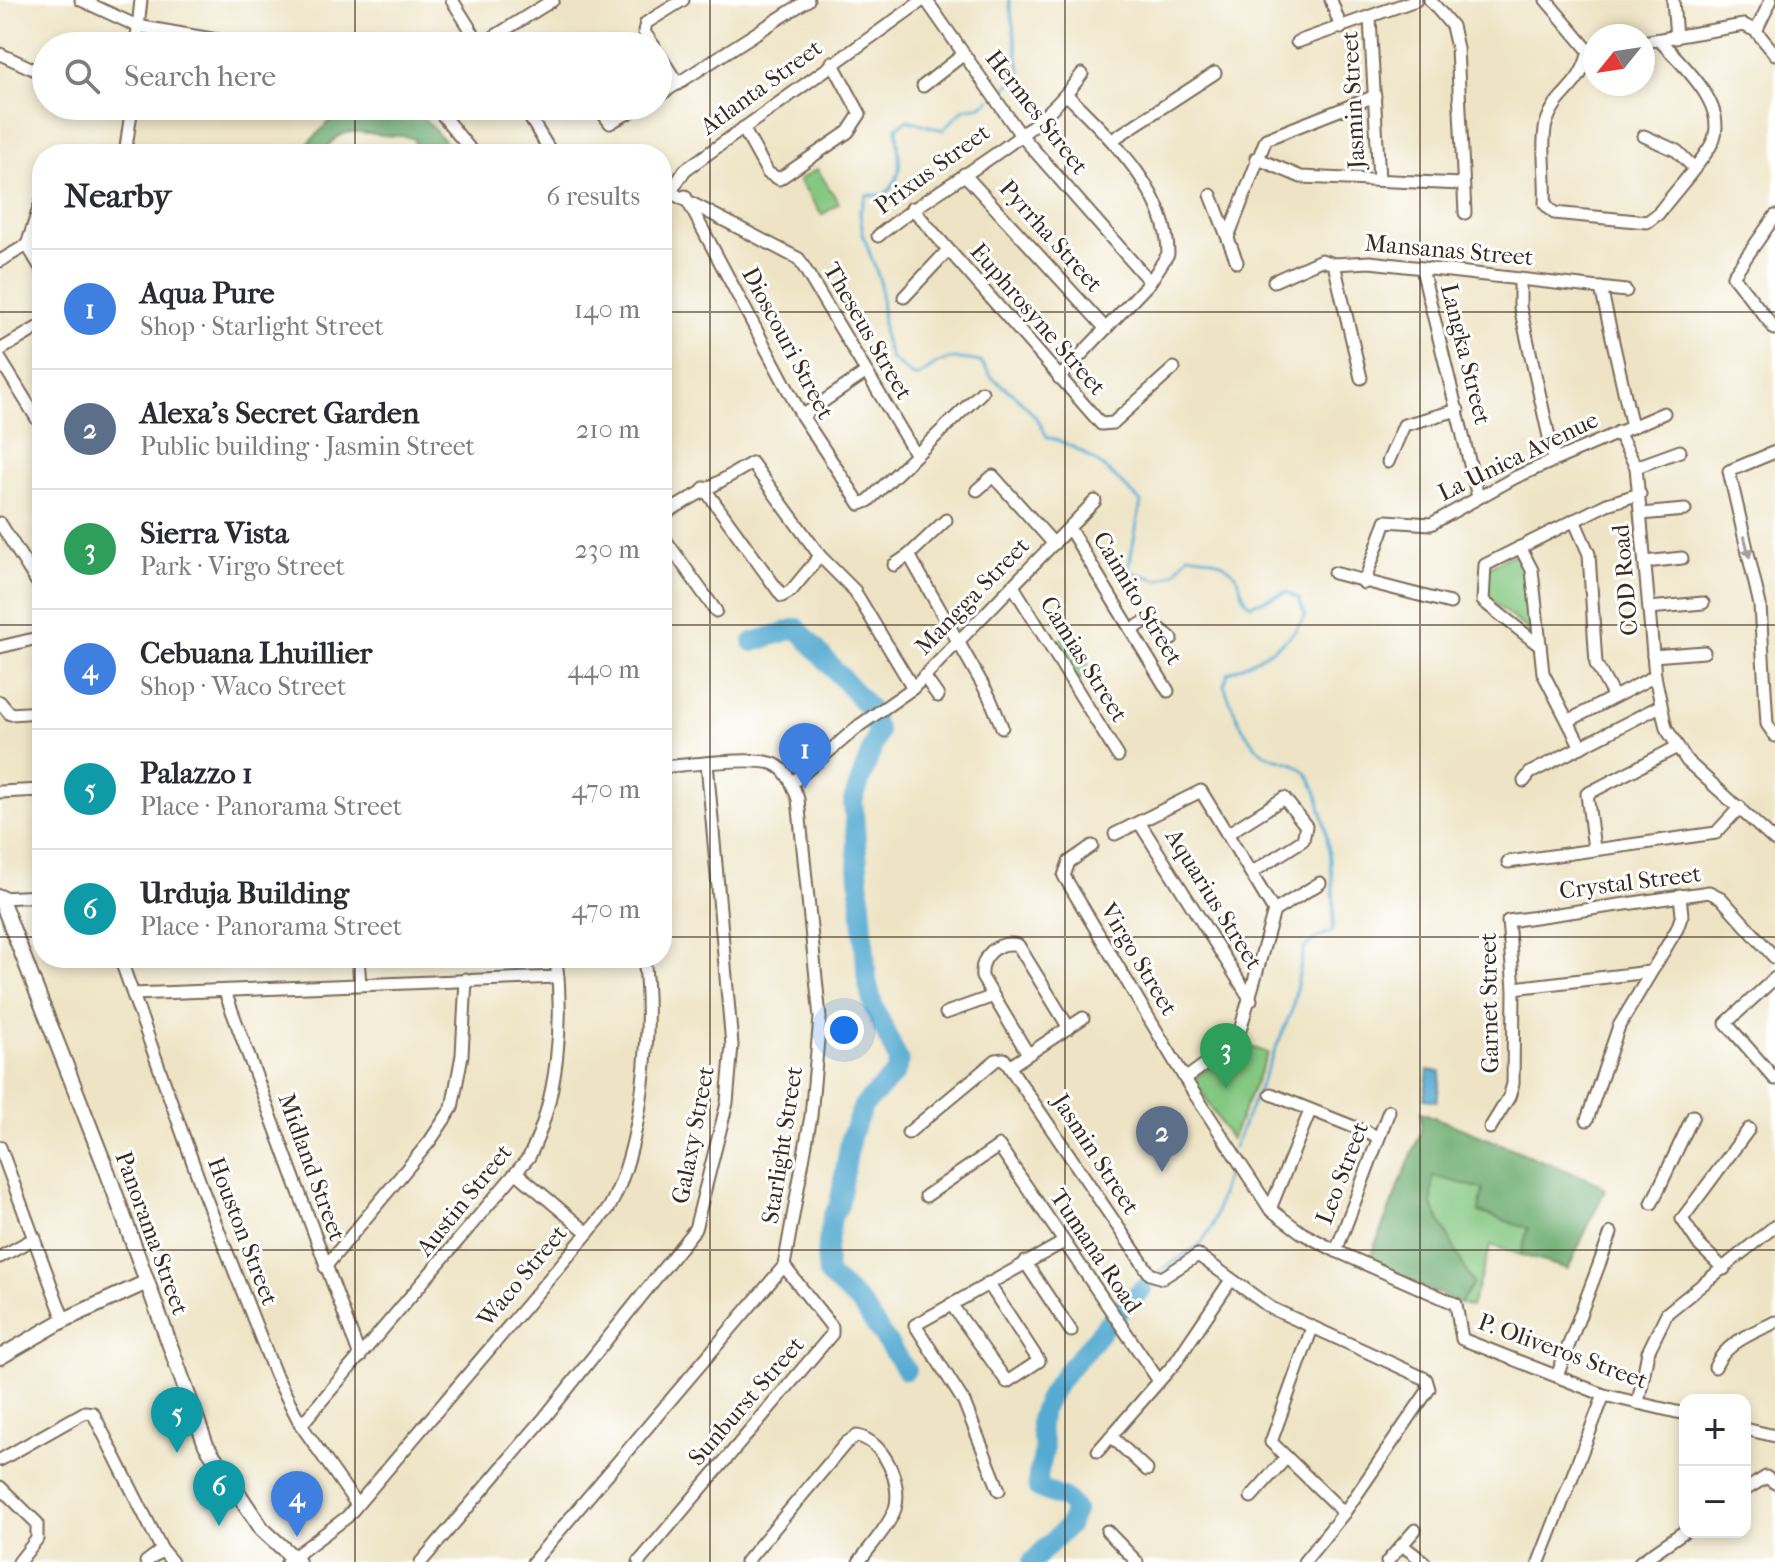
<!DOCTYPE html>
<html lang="en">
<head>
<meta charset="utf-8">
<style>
  :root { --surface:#fff; --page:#f2f2f3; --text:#2b2b33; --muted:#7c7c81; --line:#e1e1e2; --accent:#111827 }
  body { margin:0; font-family:"IM FELL French Canon",serif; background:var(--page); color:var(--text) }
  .controls { position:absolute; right:24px; bottom:24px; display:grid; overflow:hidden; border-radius:16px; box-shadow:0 4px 12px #0003 }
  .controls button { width:72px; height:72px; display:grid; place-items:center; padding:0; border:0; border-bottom:2px solid var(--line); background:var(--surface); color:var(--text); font:40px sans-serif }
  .compass { position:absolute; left:1583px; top:24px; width:72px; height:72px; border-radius:50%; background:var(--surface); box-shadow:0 4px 12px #0003; rotate:240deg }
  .you { position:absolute; left:844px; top:1030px; width:28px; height:28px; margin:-20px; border:6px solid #fff; border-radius:50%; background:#1a73e8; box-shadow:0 0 0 12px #1a73e833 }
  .badge { display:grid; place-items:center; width:52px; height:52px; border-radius:50%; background:var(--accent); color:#fff; font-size:26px; font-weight:700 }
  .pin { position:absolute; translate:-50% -66px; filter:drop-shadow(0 2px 4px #0008) }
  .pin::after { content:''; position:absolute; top:42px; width:28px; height:24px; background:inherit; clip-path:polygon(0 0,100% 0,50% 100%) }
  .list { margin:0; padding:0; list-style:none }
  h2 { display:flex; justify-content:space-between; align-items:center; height:104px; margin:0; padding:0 32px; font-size:34px }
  h2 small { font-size:26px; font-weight:400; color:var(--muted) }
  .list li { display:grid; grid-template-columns:52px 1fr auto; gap:24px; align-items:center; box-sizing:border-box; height:120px; padding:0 32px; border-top:2px solid var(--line) }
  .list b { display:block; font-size:30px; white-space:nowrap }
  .list p { margin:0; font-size:26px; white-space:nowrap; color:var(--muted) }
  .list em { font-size:26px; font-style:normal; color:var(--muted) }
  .icon { flex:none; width:44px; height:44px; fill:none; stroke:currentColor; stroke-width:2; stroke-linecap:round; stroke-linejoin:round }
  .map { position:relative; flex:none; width:1775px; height:1562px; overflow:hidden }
  .search { position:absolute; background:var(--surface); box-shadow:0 4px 12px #0003; left:32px; top:32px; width:640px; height:88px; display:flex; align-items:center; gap:20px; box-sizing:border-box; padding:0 28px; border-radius:44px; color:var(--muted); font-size:30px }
  .panel { position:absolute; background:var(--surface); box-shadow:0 4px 12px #0003; left:32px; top:144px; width:640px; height:824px; border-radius:32px }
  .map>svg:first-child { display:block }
  .green { fill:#85c882; stroke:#607950; stroke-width:2 }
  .forest { fill:#6cac70; stroke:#546b47; stroke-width:2 }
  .water { fill:#55aad1; stroke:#486a78; stroke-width:2 }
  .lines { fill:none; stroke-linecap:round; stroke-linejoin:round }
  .stream { stroke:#55aad1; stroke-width:3 }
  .river { stroke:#55aad1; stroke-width:20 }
  .minor-casing { stroke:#7a6b58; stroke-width:15 }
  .tertiary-casing { stroke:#7a6b58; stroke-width:18 }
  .minor { stroke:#fff; stroke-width:11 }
  .tertiary { stroke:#fff; stroke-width:14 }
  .oneway { fill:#a79f9a }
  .grid { fill:none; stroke:#3b2a1e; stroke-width:2; stroke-opacity:0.55 }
  .labels { text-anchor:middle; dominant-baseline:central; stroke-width:6; stroke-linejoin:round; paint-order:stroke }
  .street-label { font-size:24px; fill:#3b2a1e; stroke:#fff }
</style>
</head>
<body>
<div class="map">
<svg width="1775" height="1562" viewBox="0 0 1775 1562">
  <rect width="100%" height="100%" fill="#fff"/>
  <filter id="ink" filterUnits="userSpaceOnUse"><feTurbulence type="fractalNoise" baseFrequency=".0125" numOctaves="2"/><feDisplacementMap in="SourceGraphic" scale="16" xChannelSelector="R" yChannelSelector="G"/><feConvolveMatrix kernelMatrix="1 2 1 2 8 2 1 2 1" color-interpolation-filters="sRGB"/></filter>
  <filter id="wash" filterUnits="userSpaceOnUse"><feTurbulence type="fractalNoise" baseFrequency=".006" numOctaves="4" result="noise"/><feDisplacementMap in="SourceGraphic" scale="32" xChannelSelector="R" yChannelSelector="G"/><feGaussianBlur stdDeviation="1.8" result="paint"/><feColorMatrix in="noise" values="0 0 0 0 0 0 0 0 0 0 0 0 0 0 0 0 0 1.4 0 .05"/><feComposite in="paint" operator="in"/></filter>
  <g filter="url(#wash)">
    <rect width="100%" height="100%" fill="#eee4c5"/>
    <g class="green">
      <path d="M817,169l22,34 -17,12 -23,-35z"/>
      <path d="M1516,553l10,20 7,61 -48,-38 3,-29z"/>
      <path d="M1069,634l23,38 -15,9 -22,-38z"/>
      <path d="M1243,1044l25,9 -37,87 -38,-61z"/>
      <path d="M1432,1175l51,14 -4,23 49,16 -7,27 -30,-10 -20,62 -11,-4 -28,-98z"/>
    </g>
    <g class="forest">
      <path d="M344,106h69l43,48h-40l-2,-15c-11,-5 -20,-2 -32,-4 -28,-4 -42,-9 -60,19h-24z"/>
      <path d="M1421,1112l177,71 7,7 -37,79 -47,-14 7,-27 -49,-16 4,-23 -50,-13 -1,29 41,79 -13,19 -92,-41 53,-130z"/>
    </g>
    <path class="water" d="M1428,1070l13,2 -4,29 -13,-2z"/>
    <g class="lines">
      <g class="stream">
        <path d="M997,94l24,-18 -12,-76"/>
        <path d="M991,99l-10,7 -17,3 -21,21 -36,-10 -10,7c-1,27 12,47 -13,68h-18l-6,17 3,23 17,46 4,57 7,21 23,18c12,-2 14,-9 24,-14 12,-7 29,-4 42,-1 7,6 9,14 16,19 21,15 40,31 51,56 39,10 66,38 94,65l-13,69 32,9 16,-8 12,-17c17,2 37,4 48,21 7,10 4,20 14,29l37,-13 12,7 6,16c-12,28 -50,45 -77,58l-4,12c7,20 24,63 45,71 15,6 27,5 38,18 18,20 32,130 25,157l-19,9 -9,9 -12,61 -58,137"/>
        <path d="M1157,1273l44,-29 11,-17 19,-69"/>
        <path d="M1142,1289l10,-11"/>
      </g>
      <g class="river">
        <path d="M753,642l44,-14 71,79 10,25 -25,69 14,179 6,25 26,57 -4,12 -32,32 -12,30 -12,69 -7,12 -6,38 2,20 32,28 46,67"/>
        <path d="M1117,1313l25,-24"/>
        <path d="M1032,1562l36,-36 7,-15 -8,-11 -29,-12c-2,-15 4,-23 6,-37 1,-10 -6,-20 -4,-31 9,-40 47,-66 68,-98"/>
      </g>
    </g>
  </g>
  <g filter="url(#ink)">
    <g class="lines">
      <defs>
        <g id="minor">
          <path d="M81,0l56,26 115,20"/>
          <path d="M452,0l29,46"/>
          <path d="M926,0l94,134 130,148"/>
          <path d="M1331,0l10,28"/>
          <path d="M1430,0l22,26 5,22 8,165"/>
          <path d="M1546,0l43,51"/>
          <path d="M1673,0l3,38"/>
          <path d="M1370,18l9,162"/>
          <path d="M1756,31l15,-31"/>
          <path d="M1297,42l119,-42"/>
          <path d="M1643,42l101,-17 12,6 19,23"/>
          <path d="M136,46l5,-46"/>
          <path d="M479,46l74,-46"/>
          <path d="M654,46l-10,-14 2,-9 37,-23"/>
          <path d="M1589,51c-9,39 -32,40 -42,70 -7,19 0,59 -2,83l9,9 93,9 11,-8c16,-22 39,-45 53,-69 21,-37 -29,-81 -52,-105"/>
          <path d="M658,53l20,31"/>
          <path d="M0,54l46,21"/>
          <path d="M923,86l41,-32"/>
          <path d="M658,96l150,-96"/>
          <path d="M112,106l19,9"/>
          <path d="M435,106l39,48"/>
          <path d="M523,106l29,48"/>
          <path d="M597,106l13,17 31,-17"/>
          <path d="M743,128l25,45 11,6 69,-47 12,-18 -28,-52"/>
          <path d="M1644,136l33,15 16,16"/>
          <path d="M1112,140l103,-67"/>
          <path d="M125,154l7,-48"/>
          <path d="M1256,158l45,19 161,7"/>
          <path d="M964,174l142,155"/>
          <path d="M662,188l137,71 117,196"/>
          <path d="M672,190l13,-20 238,-170"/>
          <path d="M1211,195l26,67"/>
          <path d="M685,196l117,220 58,88 8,-3 114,-109"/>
          <path d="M42,199l-15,46 15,25"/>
          <path d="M912,208l189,216 12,-1 61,-55"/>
          <path d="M1775,216l-42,60 42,53"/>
          <path d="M878,236c65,-54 154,-92 204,-162"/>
          <path d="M1228,237l38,-98 109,-43"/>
          <path d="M0,261l42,-25"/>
          <path d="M1334,264l27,114"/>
          <path d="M1422,269l56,228"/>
          <path d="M1520,279v28l34,152"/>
          <path d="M1274,281l47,-21 13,4 36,-2 256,29"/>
          <path d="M1601,288l31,139"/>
          <path d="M904,297l44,-47"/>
          <path d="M662,314l3,6"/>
          <path d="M0,350l42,-25"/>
          <path d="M0,359l42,68"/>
          <path d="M1059,378l91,-96 18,-28c0,-63 -60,-118 -101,-159"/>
          <path d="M802,416l63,-43"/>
          <path d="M1618,432l18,35 19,209 11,52 21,33 88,80"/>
          <path d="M1775,452l-46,19 31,134 7,119 8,12"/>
          <path d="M1388,462l16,-37 54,-15"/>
          <path d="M1636,467l44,-16"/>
          <path d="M704,488l78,108 9,-5 29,-35"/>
          <path d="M977,490l16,-14 61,68"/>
          <path d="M1641,514l44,-4"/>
          <path d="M662,515l90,-52 68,93 35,35"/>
          <path d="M1574,520l15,34 7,110 18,33"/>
          <path d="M0,523l42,67"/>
          <path d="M1069,528l99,163"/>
          <path d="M662,535l54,76"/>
          <path d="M1520,547l12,23 11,103 38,74"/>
          <path d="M909,555l37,-35"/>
          <path d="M1645,562l37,-4"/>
          <path d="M894,565l15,-10 80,141 13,31"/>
          <path d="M1334,573l116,30"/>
          <path d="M1364,583l22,-62 45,3 85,-47 148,-64"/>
          <path d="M1013,586l105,170"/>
          <path d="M857,595l56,93"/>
          <path d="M1649,608l54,-5"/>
          <path d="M1133,629l16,-10 23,20"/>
          <path d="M1540,646l-57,-45 2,-36 122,-61 33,-10"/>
          <path d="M0,647l42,-10"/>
          <path d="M1653,656l51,-4"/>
          <path d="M924,676l14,20"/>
          <path d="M0,702l10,12 32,-2"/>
          <path d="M1568,721l87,-45"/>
          <path d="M1524,781l6,-8 130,-67"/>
          <path d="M792,783l68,-58 53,-37 182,-187"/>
          <path d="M0,792l42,-2"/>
          <path d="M1139,822l112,178"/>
          <path d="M1115,834l86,-43 73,120"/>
          <path d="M1227,834l57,-36 22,28 -3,14 -52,33"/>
          <path d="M1092,846l-23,16 -5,14 126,211 80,122 32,24 34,18 120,53 6,35 142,56 81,19"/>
          <path d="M1594,849l-7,-55 90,-47"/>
          <path d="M1508,862l208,-29 24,-26"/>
          <path d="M0,898l42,-2"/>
          <path d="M120,958l83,233 72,183 26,51 56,80"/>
          <path d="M358,958l2,26"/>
          <path d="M1775,978l-49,45 49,56"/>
          <path d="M1514,988l135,-16"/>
          <path d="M225,992l135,365"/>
          <path d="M133,994l425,-17"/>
          <path d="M946,1013l45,-16"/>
          <path d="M1028,1054l-46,-77c-2,-20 15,-37 36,-32l51,83"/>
          <path d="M1012,1065l71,-47"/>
          <path d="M1185,1079l52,-38 37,-130 46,-28"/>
          <path d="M1271,1094l108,43"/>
          <path d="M1587,1120l32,-94 58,-97 5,-14 -2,-20"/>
          <path d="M1490,1128l19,-31 4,-13 1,-96 -6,-67 201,-29 12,6 54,60"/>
          <path d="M908,1133l88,-73 8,-1 146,215 12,4 36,-23 73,53 155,71 3,10 -85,124 -40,49"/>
          <path d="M0,1147l64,173"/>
          <path d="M518,1174l70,59"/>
          <path d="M926,1196l73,-50 160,235"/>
          <path d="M1652,1203l41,-87"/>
          <path d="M1270,1209l40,-98"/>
          <path d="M1336,1251l53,-140"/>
          <path d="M0,1257l35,-19"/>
          <path d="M1025,1262l46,69"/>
          <path d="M325,1267l105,-126 22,-33 10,-53 4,-76"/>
          <path d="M1724,1269l-24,-23 -18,-27 67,-90"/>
          <path d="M951,1304l56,78 32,-21 -51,-78"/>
          <path d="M1312,1328l-41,114 73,71"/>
          <path d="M1715,1367c11,-25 37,-33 60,-45"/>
          <path d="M1557,1376l54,-143"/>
          <path d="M1638,1403l10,-51 19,-39 108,-87"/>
          <path d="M301,1425l228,-268c29,-58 35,-135 27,-199"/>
          <path d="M1745,1429l30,7"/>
          <path d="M1111,1436l36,34"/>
          <path d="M1098,1451l77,-88 56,-83"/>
          <path d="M0,1460l85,-48 8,1 69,137 10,12"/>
          <path d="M0,1487l37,36v16l-18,23"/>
          <path d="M999,1490l-35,-88 -49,-77 147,-82"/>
          <path d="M1745,1490l21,-13 9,6"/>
          <path d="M1251,1497l34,-38"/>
          <path d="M1107,1531l30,31"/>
          <path d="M1402,1545l22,17"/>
          <path d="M146,1562l16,-12"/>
          <path d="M287,1562l60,-45 262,-309c34,-62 44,-180 35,-250"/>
          <path d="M421,1562l124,-145 150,-188 32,-126 5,-58 -25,-282"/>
          <path d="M533,1562l251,-296 27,-150 9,-98 -22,-219c-5,-13 -10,-29 -24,-35 -19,-8 -89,1 -112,3"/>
          <path d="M639,1562l193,-228v-7l-48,-61"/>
          <path d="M746,1562l100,-119 11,-7c27,5 46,48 38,73 -7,19 -25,37 -36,53"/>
          <path d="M1387,1562l28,-32"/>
          <path d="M1539,1562l65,-167"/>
          <path d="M1640,1562l45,-31"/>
        </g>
        <g id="tertiary">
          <path d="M0,897l107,274 99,274 56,84 36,33"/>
          <path d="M0,1357l64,-37 83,-38"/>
        </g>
      </defs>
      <use href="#minor" class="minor-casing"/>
      <use href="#tertiary" class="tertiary-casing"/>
      <use href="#minor" class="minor"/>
      <use href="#tertiary" class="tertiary"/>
    </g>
    <defs><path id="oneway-solid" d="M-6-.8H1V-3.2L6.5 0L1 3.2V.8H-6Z" transform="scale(2)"/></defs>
    <use class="oneway" href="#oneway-solid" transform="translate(1747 547) rotate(76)"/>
  </g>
  <path class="grid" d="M355,0v46M710,0v1562M1065,0v1562M1420,0v1562M355,106v48M0,312h42M662,312h1113M0,625h42M662,625h1113M0,937h42M662,937h1113M355,958v604M0,1250h1775"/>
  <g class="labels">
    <g class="street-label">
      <text transform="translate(761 87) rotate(-36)">Atlanta Street</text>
      <text transform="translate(1353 100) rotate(-93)">Jasmin Street</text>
      <text transform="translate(1037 112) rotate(52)">Hermes Street</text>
      <text transform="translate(932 169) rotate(-36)">Prixus Street</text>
      <text transform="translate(1051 236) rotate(48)">Pyrrha Street</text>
      <text transform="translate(1449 250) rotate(5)">Mansanas Street</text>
      <text transform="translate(1038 319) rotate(49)">Euphrosyne Street</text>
      <text transform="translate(868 331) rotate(60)">Theseus Street</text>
      <text transform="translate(788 343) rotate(62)">Dioscouri Street</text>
      <text transform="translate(1466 354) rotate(76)">Langka Street</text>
      <text transform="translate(1518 456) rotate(-26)">La Unica Avenue</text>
      <text transform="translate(1625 580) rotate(-95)">COD Road</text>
      <text transform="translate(972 596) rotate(-46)">Mangga Street</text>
      <text transform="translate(1138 598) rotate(59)">Caimito Street</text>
      <text transform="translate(1084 659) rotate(58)">Camias Street</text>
      <text transform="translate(1630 882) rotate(-7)">Crystal Street</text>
      <text transform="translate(1214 899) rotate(58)">Aquarius Street</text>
      <text transform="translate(1139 959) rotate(59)">Virgo Street</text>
      <text transform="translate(1489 1003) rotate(-91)">Garnet Street</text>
      <text transform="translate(693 1135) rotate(-79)">Galaxy Street</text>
      <text transform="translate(782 1145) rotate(-81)">Starlight Street</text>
      <text transform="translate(1096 1154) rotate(57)">Jasmin Street</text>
      <text transform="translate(312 1167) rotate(70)">Midland Street</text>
      <text transform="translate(1342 1173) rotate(-69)">Leo Street</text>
      <text transform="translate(464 1200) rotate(-51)">Austin Street</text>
      <text transform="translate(243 1231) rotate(69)">Houston Street</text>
      <text transform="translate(152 1233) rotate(70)">Panorama Street</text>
      <text transform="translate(1096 1251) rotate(56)">Tumana Road</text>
      <text transform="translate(522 1276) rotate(-50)">Waco Street</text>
      <text transform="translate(1563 1351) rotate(20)">P. Oliveros Street</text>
      <text transform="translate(746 1401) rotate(-49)">Sunburst Street</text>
    </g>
  </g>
</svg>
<div class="controls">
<button>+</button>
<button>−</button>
</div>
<svg class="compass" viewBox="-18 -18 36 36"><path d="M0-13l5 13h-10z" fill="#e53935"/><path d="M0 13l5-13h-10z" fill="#7c7c81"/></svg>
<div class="you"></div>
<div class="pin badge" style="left:805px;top:789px;background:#3f7fe0">1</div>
<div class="pin badge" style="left:1162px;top:1172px;background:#5c6f8a">2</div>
<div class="pin badge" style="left:1226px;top:1089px;background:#2e9e5b">3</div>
<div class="pin badge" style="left:297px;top:1537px;background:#3f7fe0">4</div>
<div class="pin badge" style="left:177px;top:1453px;background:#0f9aa8">5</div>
<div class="pin badge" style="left:219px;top:1526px;background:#0f9aa8">6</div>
<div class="search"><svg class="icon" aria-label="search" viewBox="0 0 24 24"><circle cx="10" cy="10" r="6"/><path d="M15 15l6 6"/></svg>Search here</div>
<section class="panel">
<h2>Nearby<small>6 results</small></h2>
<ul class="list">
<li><span class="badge" style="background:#3f7fe0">1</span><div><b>Aqua Pure</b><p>Shop · Starlight Street</p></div><em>140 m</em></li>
<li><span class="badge" style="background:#5c6f8a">2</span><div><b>Alexa's Secret Garden</b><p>Public building · Jasmin Street</p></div><em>210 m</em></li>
<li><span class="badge" style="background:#2e9e5b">3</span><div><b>Sierra Vista</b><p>Park · Virgo Street</p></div><em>230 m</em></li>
<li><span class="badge" style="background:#3f7fe0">4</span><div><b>Cebuana Lhuillier</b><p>Shop · Waco Street</p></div><em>440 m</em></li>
<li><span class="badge" style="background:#0f9aa8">5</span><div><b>Palazzo 1</b><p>Place · Panorama Street</p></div><em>470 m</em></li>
<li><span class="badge" style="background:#0f9aa8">6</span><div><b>Urduja Building</b><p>Place · Panorama Street</p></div><em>470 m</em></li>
</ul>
</section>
</div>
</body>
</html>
